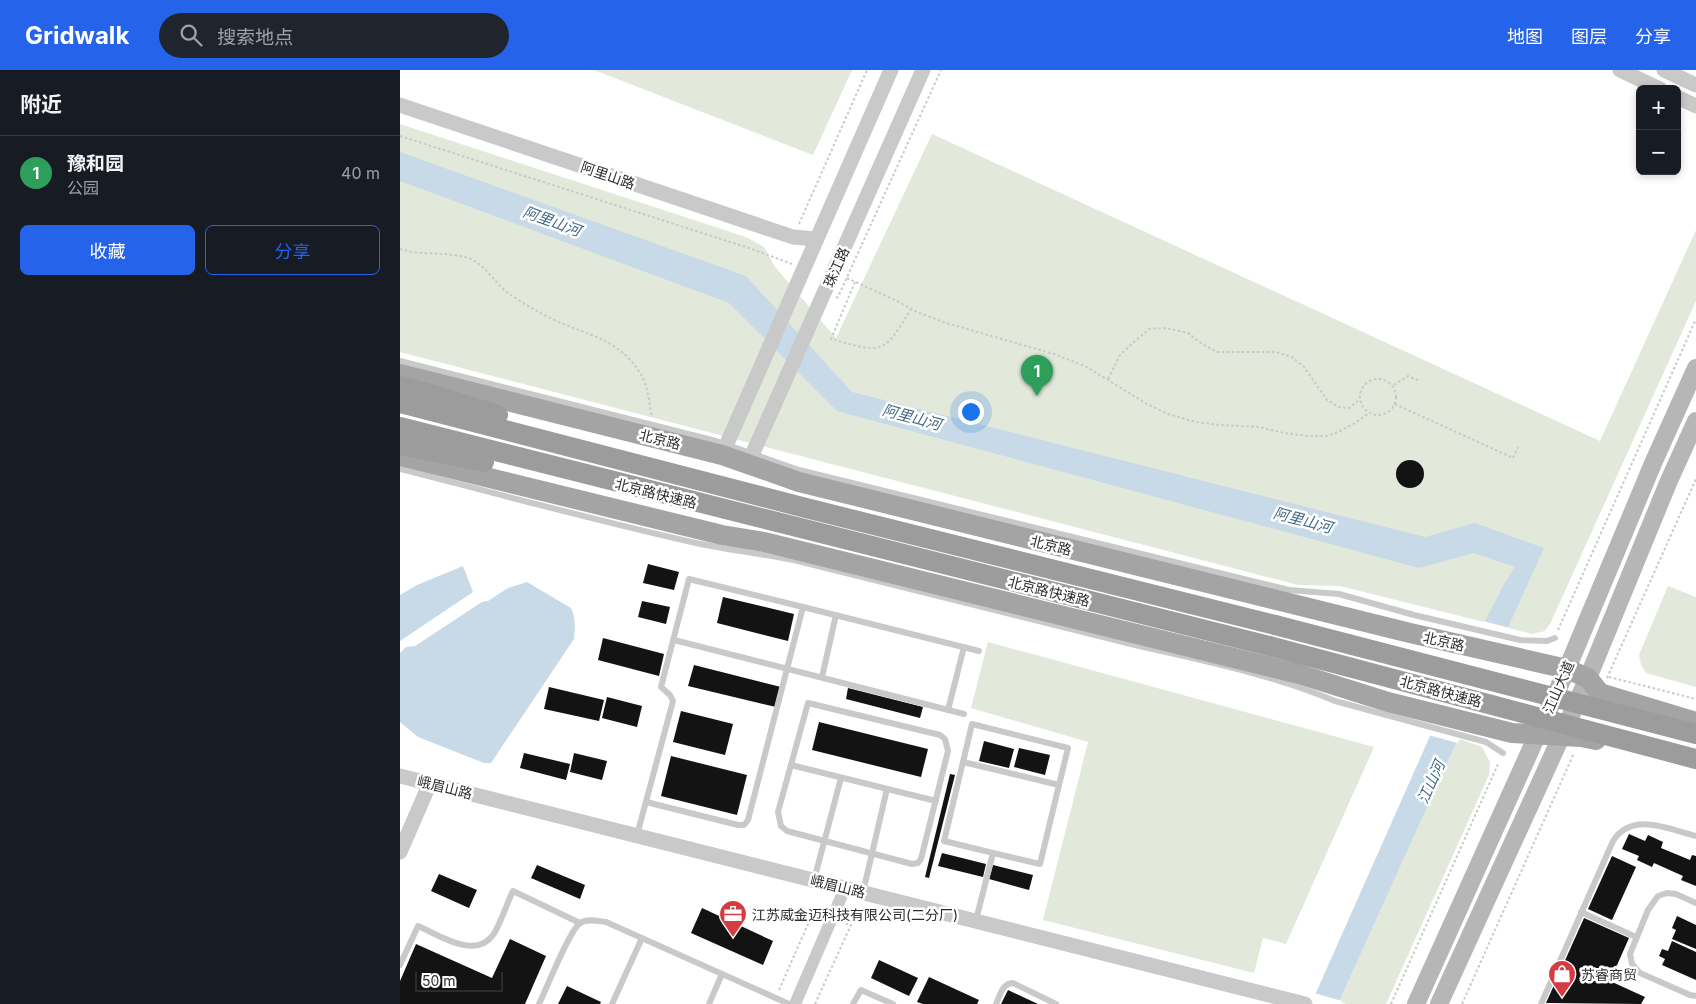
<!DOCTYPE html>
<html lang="zh">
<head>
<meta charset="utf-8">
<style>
  :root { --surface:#171b24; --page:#20242c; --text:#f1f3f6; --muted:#9ea1a6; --line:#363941; --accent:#2563eb }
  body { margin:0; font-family:Inter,"Noto Sans SC",sans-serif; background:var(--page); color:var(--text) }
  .controls { position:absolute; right:15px; top:15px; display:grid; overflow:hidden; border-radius:8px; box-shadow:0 2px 8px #0003 }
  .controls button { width:45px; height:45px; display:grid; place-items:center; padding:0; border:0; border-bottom:1px solid var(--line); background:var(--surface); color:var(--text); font:25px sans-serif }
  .scale { position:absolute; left:15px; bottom:12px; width:88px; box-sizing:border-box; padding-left:5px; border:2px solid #2c2c2c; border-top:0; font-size:14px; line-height:18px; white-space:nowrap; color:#2c2c2c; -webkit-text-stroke:4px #fff; paint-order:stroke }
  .you { position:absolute; left:570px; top:341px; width:18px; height:18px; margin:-12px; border:4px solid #fff; border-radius:50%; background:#1a73e8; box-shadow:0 0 0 8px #1a73e833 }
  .badge { display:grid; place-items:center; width:32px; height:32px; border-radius:50%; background:var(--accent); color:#fff; font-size:16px; font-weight:700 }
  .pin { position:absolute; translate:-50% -41px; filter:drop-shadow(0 1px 2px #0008) }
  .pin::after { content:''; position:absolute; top:26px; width:18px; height:15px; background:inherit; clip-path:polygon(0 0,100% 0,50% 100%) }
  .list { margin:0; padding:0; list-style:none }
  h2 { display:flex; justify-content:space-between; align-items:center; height:65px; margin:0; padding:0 20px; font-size:21px }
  h2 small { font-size:16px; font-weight:400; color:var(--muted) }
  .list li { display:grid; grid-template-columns:32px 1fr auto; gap:15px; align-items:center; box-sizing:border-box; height:75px; padding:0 20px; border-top:1px solid var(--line) }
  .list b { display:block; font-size:19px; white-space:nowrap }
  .list p { margin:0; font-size:16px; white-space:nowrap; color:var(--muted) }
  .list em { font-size:16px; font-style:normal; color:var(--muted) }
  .actions { display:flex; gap:10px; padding:15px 20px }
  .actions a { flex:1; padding:11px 0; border:1px solid var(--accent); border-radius:8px; text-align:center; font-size:18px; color:var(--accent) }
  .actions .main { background:var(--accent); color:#fff }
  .icon { flex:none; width:28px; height:28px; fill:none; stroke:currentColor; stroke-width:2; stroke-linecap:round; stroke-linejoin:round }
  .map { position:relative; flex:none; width:1296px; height:934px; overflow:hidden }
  header { display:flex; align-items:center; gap:30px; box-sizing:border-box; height:70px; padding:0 25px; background:var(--accent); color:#fff }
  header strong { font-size:24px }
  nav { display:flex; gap:28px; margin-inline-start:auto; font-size:18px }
  .search { width:350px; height:45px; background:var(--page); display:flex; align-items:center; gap:12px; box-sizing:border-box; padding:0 18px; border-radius:28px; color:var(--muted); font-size:19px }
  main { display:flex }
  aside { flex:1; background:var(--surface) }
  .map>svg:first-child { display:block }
  .green { fill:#e2e9da }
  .water { fill:#c8dae7 }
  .pier { fill:#fff }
  .building { fill:#131313 }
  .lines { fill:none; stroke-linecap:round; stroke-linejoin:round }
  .path { stroke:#c9c9c9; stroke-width:2; stroke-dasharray:2.5 2.5; stroke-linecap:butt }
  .service { stroke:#c9c9c9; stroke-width:6 }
  .minor { stroke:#c9c9c9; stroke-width:12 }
  .tertiary { stroke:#c9c9c9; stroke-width:15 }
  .secondary { stroke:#b6b6b6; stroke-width:18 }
  .primary { stroke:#a4a4a4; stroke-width:20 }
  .trunk { stroke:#9c9c9c; stroke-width:20 }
  .trunk-bridge { stroke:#9c9c9c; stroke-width:20 }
  .labels { text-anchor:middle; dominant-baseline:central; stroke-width:5; stroke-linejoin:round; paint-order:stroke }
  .street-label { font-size:14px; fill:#2c2c2c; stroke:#fff }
  .poi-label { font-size:14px; fill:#2c2c2c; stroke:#fff; text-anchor:start }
  .water-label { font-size:15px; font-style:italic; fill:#416a87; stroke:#fff }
</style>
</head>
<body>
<header>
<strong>Gridwalk</strong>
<div class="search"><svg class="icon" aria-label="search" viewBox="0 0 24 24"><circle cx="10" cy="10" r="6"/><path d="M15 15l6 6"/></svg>搜索地点</div>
<nav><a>地图</a><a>图层</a><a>分享</a></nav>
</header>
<main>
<aside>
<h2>附近<small></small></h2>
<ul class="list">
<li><span class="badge" style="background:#2e9e5b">1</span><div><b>豫和园</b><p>公园</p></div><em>40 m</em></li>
</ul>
<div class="actions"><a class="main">收藏</a><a>分享</a></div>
</aside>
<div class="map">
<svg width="1296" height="934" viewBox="0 0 1296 934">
  <rect width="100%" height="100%" fill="#fff"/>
  <g class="green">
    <path d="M194,0h258l-39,85z"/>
    <path d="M0,54l346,113 18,10 11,20 61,71 96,-204 668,307 96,-211v71l-145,321 -6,9 -13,3 -192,-48 -42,-1 -898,-233z"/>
    <path d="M1268,516l28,11v90l-50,-14 -5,-8 -2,-10z"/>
    <path d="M588,572l386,105 -88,197 -23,-6 -9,35 -211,-53 45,-178 -117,-34z"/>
    <path d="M1057,668l25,9 8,15 -1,13 -103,229h-39l-8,-2z"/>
  </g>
  <g class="water">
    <path d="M0,82l346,124 106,116 573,145 50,-14 69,25 -206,456h-27l143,-322 50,-98 11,-17 -41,-14 -55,15 -582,-157 -108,-108 -329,-122z"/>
    <path d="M63,496l10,26 -73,49v-46l17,-10z"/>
    <path d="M127,512l44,26c5,11 4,19 3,31l-83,124h-7l-66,-26 -18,-15v-69l6,-6 9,-1 67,-44 6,-1 20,-13z"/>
  </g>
  <g class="pier">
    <path d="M1083,551l27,7 -52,115 -30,-8 24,-54z"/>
    <path d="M914,923l28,8 -1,3h-32z"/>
  </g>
  <g class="building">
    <circle cx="1010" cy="404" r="14"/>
    <path d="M248,494l31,8 -5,18 -31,-7z"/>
    <path d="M323,527l71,17 -6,27 -71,-18z"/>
    <path d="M242,531l28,6 -4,17 -28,-7z"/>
    <path d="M203,568l61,16 -5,22 -61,-16z"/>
    <path d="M294,595l87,22 -5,20 -88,-21z"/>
    <path d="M149,617l55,13 -5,21 -55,-12z"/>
    <path d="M448,618l75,19 -3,11 -74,-19z"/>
    <path d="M207,627l35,9 -5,21 -35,-9z"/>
    <path d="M281,641l52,13 -8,31 -52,-13z"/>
    <path d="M419,652l109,27 -7,28 -109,-27z"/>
    <path d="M584,671l30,8 -5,19 -30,-7z"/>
    <path d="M619,678l31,7 -5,20 -31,-8z"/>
    <path d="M124,683l46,11 -4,16 -46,-12z"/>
    <path d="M174,683l33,8 -5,19 -32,-8z"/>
    <path d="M271,686l76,19 -10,40 -76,-19z"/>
    <path d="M550,704l5,1 -26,103 -4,-1z"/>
    <path d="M1229,764l16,7 3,-6 15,7 -2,6 29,12 2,-5 4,1v30l-15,-6 2,-4 -29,-13 -2,4 -15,-7 2,-4 -17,-7z"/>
    <path d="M542,783l44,11 -3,13 -45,-11z"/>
    <path d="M1212,786l24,11 -24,53 -24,-11z"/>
    <path d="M137,795l48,20 -5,14 -49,-21z"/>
    <path d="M593,795l40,10 -4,15 -40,-11z"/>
    <path d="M39,804l38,16 -8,18 -38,-17z"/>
    <path d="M302,838l71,33 -10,24 -72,-32z"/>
    <path d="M1277,846l19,9v24l-24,-10 4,-9 -4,-2z"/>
    <path d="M1184,848l45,20 -19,43 35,16 -4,7 -95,-1z"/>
    <path d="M110,869l36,17 -21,48h-125v-23l16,-37 76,34z"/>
    <path d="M1272,871l24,11v28l-34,-15 3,-6 -6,-3 3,-7 6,2z"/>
    <path d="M479,890l39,18 -9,18 -38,-18z"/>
    <path d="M529,907l50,23 -2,4h-54l-6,-2z"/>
    <path d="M167,916l34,16 -1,2h-42z"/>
    <path d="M608,920l30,14h-37z"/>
  </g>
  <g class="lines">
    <g class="path">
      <path d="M0,66l349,112 43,16"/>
      <path d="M399,154l68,-154"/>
      <path d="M0,179c22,7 46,2 68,9 18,6 27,27 43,37 16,11 32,20 50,28 31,13 59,18 79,50 8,12 9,29 12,44"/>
      <path d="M447,208l50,23 20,11 29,11 108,31 31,12 62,38 21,10 28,8 25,3 38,2 25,6 24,3h19l11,-4 17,-9 14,-10"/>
      <path d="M455,212l-24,57c51,14 52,17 80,-30"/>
      <path d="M436,228l2,-1 103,-227"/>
      <circle cx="978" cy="327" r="18"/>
      <path d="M708,309l12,-24 14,-13 15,-13 17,-1 22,5 14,11 15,8h59l16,5 12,10 23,33 12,7 10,1 11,-9"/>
      <path d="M994,315l14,-9 12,5"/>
      <path d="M995,334l118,54 5,-11"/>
      <path d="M1158,560l138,-311"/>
      <path d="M1209,607l87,22"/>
      <path d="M1207,608l89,-199"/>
      <path d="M379,920l33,-75 8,2"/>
      <path d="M415,934l36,-79 -7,-2"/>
      <path d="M991,934l108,-242"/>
      <path d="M1062,934l112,-251"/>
    </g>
    <g class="service">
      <path d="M0,291l316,80 83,29 490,120 50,4 75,21 106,25 27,1 8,-3"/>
      <path d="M0,399c99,25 197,52 296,74 34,7 68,11 102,18 111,28 222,55 333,83 67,16 141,30 204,57l151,41 17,11"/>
      <path d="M403,537l176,44"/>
      <path d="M274,570l290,74"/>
      <path d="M422,607l14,-62"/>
      <path d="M408,633l132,32 5,4 3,12 -27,108 -3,4 -6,1 -125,-33 -6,-5 -3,-14z"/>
      <path d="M548,640l16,-63"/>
      <path d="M563,692l9,-38 96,24 -9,37"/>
      <path d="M391,695l145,36"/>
      <path d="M237,765l36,-134 -3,-6 -9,-8 28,-108 114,28 -55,213 -4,5h-6l-92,-23"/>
      <path d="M414,810l27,-102"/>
      <path d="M463,822l24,-103"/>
      <path d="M1296,833l-20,-9 -9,-1 -9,3 -10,14 -18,44 2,10 8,9 50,22 6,1"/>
      <path d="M1181,842l55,25"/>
      <path d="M576,850l17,-67 -49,-12 19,-79 96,23 -19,79 -47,-11"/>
      <path d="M0,895l18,-39c21,9 57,34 75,9 7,-10 14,-32 20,-44l67,32"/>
      <path d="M139,934c8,-16 29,-71 41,-81 7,-5 18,-2 26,-1l183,82"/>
      <path d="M212,934l30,-66"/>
      <path d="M309,934l13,-30"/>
      <path d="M453,934l8,-14 32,14"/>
      <path d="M596,934c4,-8 6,-21 17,-21l43,21"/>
      <path d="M1141,934l72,-163c19,-30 55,-12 83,-5"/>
    </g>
    <path class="minor" d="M395,934l50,-116"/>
    <g class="tertiary">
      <path d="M1220,0l40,19"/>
      <path d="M1264,0l32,15"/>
      <path d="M1277,27l19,9"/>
      <path d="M0,35l393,132 23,2"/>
      <path d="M322,385l169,-385"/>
      <path d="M348,394l175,-394"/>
      <path d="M0,706l905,228"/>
      <path d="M0,782l30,-69"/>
    </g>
    <g class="secondary">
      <path d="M1016,934l151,-335 87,-208 42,-93"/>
      <path d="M1039,934l149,-326 80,-195 28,-62"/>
    </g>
    <g class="primary">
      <path d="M0,304l322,81 77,27 611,151 157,36 21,9 12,15 96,29"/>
      <path d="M0,386l322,79 42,7 535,132 89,28 124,31 69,4 15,3"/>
    </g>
    <g class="trunk">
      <path d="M0,316l31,8 67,21"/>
      <path d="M0,333l406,105 469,117"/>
      <path d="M0,357l869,219"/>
      <path d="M0,375l84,17"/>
    </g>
    <g class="trunk-bridge">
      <path d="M875,555l421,109"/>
      <path d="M869,576l427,113"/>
    </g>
  </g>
  <defs>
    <symbol id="office-pin" viewBox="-11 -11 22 30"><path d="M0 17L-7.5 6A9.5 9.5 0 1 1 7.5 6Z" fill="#d63b42" stroke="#fff"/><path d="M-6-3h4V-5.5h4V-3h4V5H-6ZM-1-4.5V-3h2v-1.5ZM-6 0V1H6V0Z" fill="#fff"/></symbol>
    <symbol id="shop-pin" viewBox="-11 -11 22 30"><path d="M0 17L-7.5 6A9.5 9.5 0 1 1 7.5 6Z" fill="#d63b42" stroke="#fff"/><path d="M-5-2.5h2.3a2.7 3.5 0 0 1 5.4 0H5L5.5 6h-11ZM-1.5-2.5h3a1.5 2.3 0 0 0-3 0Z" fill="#fff"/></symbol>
  </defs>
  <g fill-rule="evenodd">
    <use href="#office-pin" x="317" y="828" width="32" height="43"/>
    <use href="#shop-pin" x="1146" y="888" width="32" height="43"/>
  </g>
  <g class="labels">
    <g class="street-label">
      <text transform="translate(208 105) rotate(19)">阿里山路</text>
      <text transform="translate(436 197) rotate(-66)">珠江路</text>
      <text transform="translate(260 369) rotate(14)">北京路</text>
      <text transform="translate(256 423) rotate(14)">北京路快速路</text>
      <text transform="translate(651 475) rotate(14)">北京路</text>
      <text transform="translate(649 521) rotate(14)">北京路快速路</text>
      <text transform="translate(1044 571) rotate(13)">北京路</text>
      <text transform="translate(1158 617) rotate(-66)">江山大道</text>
      <text transform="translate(1041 621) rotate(15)">北京路快速路</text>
      <text transform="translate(45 717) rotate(14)">峨眉山路</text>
      <text transform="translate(438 816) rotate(14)">峨眉山路</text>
    </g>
    <g class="poi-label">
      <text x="352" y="844">江苏威金迈科技有限公司(二分厂)</text>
      <text x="1181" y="904">苏睿商贸</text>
    </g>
    <g class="water-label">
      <text transform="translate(152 151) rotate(20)">阿里山河</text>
      <text transform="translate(512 347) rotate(15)">阿里山河</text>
      <text transform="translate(903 450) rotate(15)">阿里山河</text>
      <text transform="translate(1031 712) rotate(-66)">江山河</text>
    </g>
  </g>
</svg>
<div class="controls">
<button>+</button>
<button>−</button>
</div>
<div class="scale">50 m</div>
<div class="you"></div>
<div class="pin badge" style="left:637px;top:326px;background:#2e9e5b">1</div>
</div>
</main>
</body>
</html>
